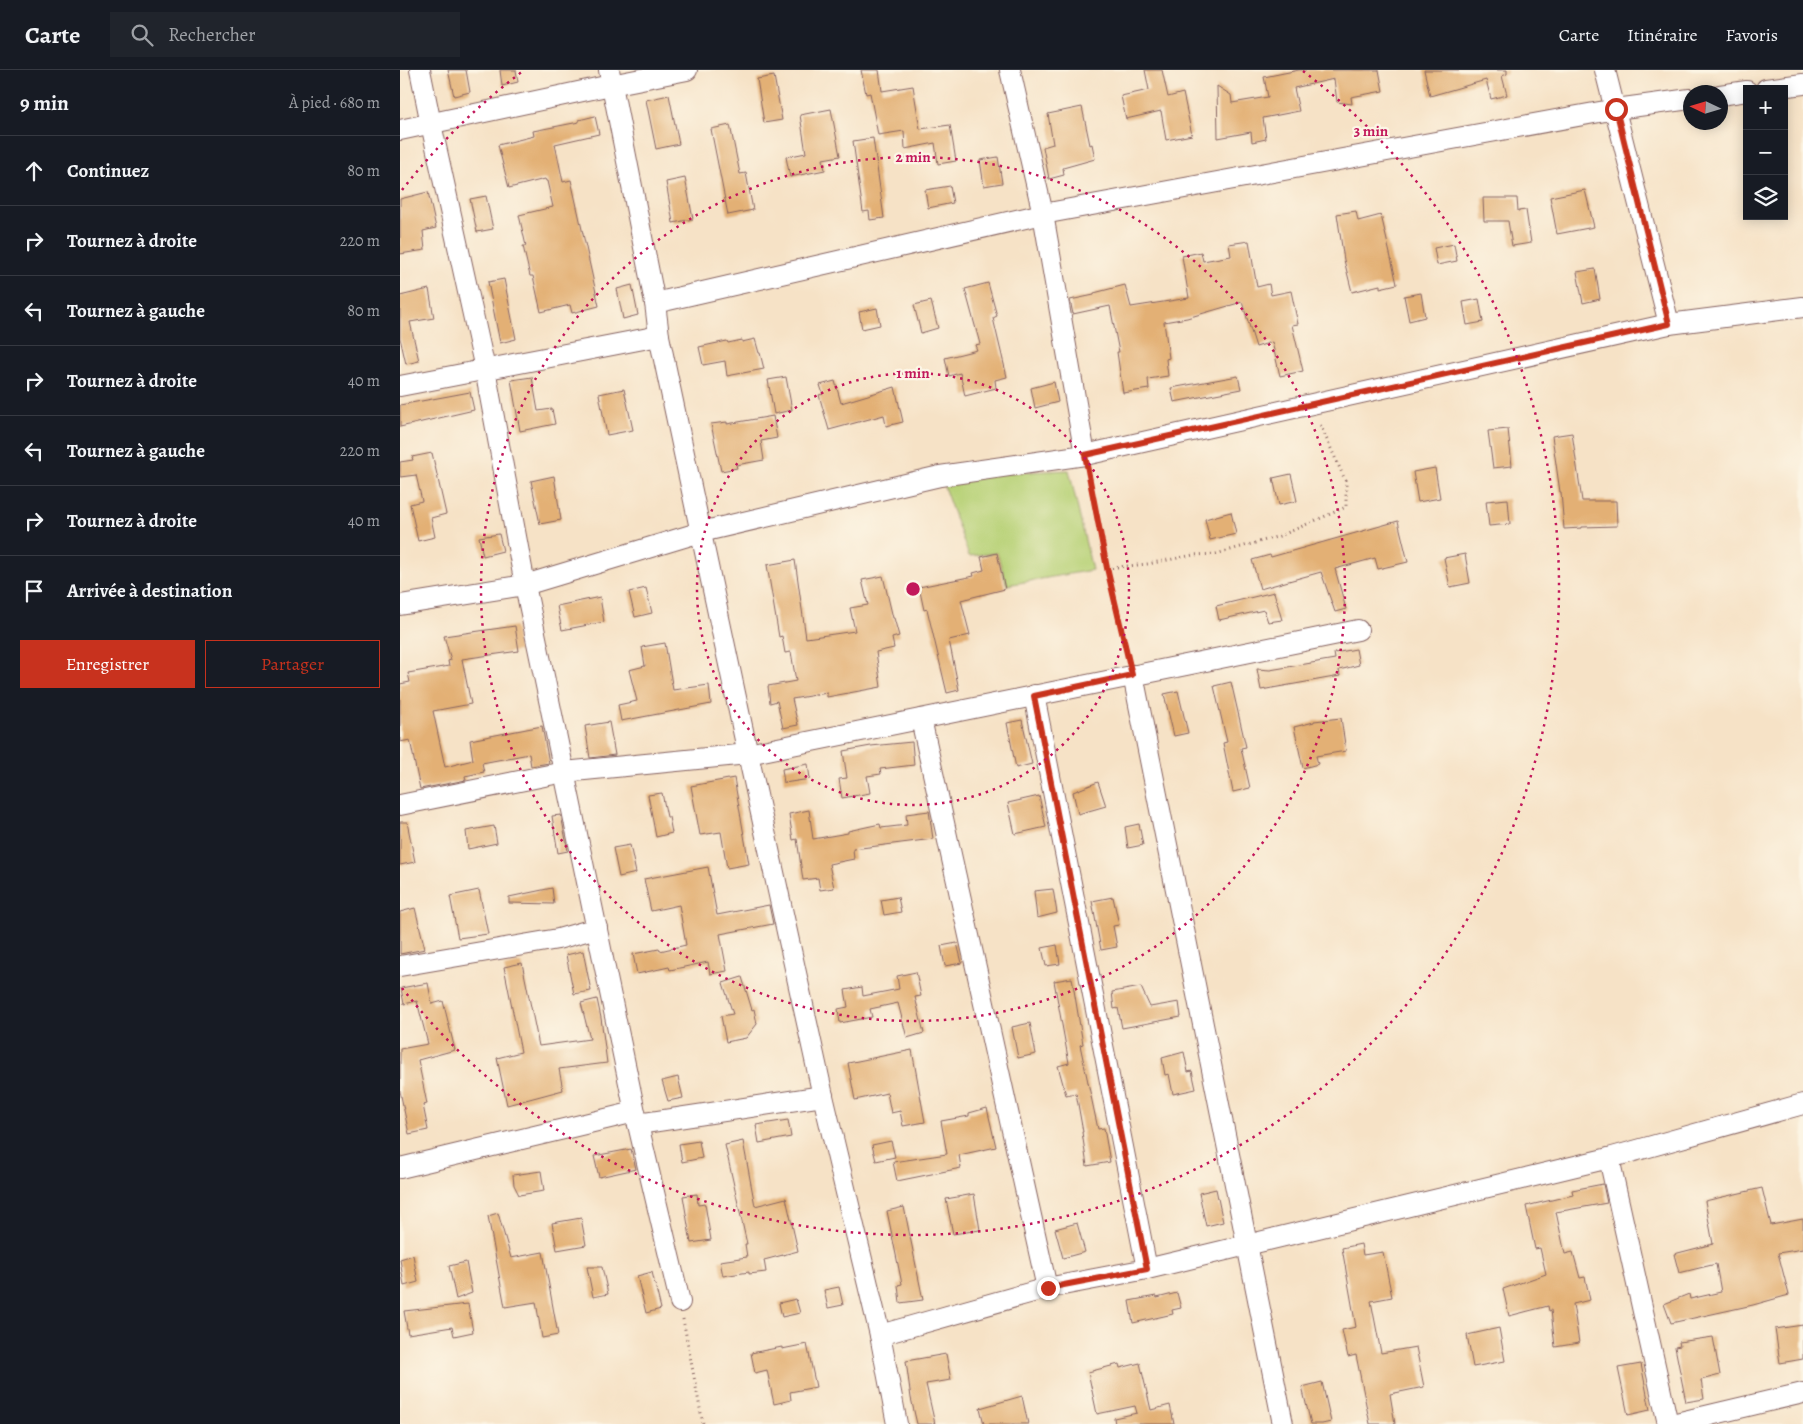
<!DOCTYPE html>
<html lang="fr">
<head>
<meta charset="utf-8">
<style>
  :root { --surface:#171b24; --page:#20242c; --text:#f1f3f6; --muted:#9ea1a6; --line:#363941; --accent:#c8321e }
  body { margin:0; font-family:Alegreya,serif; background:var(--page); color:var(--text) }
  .controls { position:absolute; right:15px; top:15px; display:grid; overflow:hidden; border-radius:0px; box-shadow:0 2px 12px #0003 }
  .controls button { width:45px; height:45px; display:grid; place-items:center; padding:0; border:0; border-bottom:1px solid var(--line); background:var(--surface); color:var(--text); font:25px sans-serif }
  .compass { position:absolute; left:1283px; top:15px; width:45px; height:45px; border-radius:50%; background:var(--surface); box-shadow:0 2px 12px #0003; rotate:274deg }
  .stop { position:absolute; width:15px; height:15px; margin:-11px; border:4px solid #c8321e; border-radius:50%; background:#fff }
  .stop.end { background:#c8321e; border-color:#fff; box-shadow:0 1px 5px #0008 }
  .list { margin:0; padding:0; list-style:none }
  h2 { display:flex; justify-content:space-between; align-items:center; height:65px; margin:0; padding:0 20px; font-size:21px }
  h2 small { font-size:16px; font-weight:400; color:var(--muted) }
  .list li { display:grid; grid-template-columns:32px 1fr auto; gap:15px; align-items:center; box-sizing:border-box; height:70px; padding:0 20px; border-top:1px solid var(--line) }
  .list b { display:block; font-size:19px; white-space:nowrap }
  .list em { font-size:16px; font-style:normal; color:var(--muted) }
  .actions { display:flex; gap:10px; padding:15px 20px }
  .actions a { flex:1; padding:11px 0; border:1px solid var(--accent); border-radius:0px; text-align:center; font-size:18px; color:var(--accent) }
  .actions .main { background:var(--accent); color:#fff }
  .icon { flex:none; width:28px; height:28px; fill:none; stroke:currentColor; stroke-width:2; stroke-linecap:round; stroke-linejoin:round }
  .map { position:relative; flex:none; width:1403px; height:1354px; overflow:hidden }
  header { display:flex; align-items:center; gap:30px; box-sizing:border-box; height:70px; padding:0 25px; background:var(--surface); border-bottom:1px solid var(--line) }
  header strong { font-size:24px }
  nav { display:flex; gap:28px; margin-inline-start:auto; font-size:18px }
  .search { width:350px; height:45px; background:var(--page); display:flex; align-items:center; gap:12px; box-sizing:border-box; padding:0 18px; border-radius:0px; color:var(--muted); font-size:19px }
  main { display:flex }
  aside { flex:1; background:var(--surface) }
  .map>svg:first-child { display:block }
  .green { fill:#b7d176; stroke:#807850 }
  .building { fill:#e3b075 }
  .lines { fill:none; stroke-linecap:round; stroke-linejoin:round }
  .minor-casing { stroke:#866361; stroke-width:22 }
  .path { stroke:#866361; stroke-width:3; stroke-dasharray:1 4; stroke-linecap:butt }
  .minor { stroke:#fff; stroke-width:20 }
  .route { stroke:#c8321e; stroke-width:6 }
  .ring { fill:none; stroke:#c2185b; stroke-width:2.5; stroke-dasharray:2.5 5 }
  .centre { fill:#c2185b; stroke:#fcf5e5; stroke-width:2.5 }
  .ring-label { font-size:15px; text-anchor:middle; font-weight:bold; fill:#c2185b; stroke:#fcf5e5; stroke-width:4.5; stroke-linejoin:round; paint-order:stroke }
</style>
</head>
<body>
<header>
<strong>Carte</strong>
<div class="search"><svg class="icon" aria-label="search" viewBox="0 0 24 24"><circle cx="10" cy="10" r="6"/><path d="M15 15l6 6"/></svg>Rechercher</div>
<nav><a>Carte</a><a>Itinéraire</a><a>Favoris</a></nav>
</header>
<main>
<aside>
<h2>9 min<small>À pied · 680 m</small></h2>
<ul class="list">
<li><svg class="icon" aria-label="ahead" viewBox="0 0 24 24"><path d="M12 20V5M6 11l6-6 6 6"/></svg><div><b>Continuez</b></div><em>80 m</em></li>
<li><svg class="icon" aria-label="right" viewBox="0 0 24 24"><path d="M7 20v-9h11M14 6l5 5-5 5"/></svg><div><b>Tournez à droite</b></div><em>220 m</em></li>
<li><svg class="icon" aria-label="left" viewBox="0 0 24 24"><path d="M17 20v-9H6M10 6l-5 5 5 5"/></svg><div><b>Tournez à gauche</b></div><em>80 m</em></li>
<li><svg class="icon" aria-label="right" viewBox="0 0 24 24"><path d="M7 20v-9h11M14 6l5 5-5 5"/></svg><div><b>Tournez à droite</b></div><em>40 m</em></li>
<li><svg class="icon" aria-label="left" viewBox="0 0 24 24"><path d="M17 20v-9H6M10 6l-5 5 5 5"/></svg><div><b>Tournez à gauche</b></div><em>220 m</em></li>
<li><svg class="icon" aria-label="right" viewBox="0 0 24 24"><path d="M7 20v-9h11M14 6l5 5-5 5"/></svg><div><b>Tournez à droite</b></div><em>40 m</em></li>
<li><svg class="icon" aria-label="arrive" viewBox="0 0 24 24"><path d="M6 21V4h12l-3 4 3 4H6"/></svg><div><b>Arrivée à destination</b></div></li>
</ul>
<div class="actions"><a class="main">Enregistrer</a><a>Partager</a></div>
</aside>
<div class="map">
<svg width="1403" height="1354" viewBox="0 0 1403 1354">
  <rect width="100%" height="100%" fill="#fcf5e5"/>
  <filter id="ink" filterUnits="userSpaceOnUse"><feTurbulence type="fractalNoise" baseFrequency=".02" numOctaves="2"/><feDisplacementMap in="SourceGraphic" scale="10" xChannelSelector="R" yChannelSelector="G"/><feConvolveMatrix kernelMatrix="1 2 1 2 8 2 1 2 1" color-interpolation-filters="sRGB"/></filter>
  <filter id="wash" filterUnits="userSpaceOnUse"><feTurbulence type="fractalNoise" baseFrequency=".0096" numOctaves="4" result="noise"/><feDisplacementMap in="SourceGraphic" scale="20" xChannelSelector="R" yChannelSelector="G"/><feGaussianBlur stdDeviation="1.12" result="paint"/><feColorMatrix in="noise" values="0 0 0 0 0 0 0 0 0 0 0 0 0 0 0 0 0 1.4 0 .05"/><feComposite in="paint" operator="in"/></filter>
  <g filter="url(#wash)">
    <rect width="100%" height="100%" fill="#f6e2c6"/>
    <path class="green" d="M669,400l23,100 -85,15 -10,-32 -28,3 -29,-80z"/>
    <g id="blocks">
      <g class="building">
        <path d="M48,0h18l4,22 -16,4z"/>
        <path d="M100,0h16l2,12 -16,4z"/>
        <path d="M461,0h18l3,21 31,-5 7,43 30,-4 6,36 -18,3 -3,-21 -30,6 -1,-18 -26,4 -8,-42 -4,1z"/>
        <path d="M745,0h17l6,27 15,-4 9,42 -26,5 -5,-29 -35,8 -5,-23 28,-6z"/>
        <path d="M899,0h80l4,21 -32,6 1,7 -15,-2 -3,-23 -40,9 5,23 -36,7 3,21 -14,3 -1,-10 -33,6 -1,-52 14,9 1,8 36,-6 -4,-20z"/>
        <path d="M1024,0h83v4l-5,2 5,19 -16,4 -5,-19 -56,16z"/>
        <path d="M374,6l8,44 -18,3 -7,-44z"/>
        <path d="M269,25l10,49 -23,5 -10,-49z"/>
        <path d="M682,37l8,38 2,-1 3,15 -32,9 1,7 -15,4 -6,-32 10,-3 -5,-30z"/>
        <path d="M431,39l9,47 -17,3 2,11 -35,7 -4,-20 20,-4 -6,-38z"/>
        <path d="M195,46l4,18 -44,10 8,38 8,-2 28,126 -27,7 -2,-8 -29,7 -8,-36h-3l-7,-30h3l-7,-31 34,-8 -6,-26h-1l-1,-2 -36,9 -11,-43 36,-9 -1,-5 46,-9v-2z"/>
        <path d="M330,55l10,49 6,-1 7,37 -25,5 -17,-86z"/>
        <path d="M473,68l11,80 -14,2 -1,-9 -6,1 -10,-71z"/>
        <path d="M598,87l4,26 -18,3 -4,-26z"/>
        <path d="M285,108l8,41 -20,4 -7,-41z"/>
        <path d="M550,116l3,17 -25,5 -3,-18z"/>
        <path d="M1185,120l9,37 -37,7 -7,-37z"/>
        <path d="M28,122l8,36 -13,3 2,19 -25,4v-55z"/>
        <path d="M86,126l7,33 -16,3 -7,-33z"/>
        <path d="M1083,128h34l1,13 8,-1 5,33 -19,3 -4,-25h-24z"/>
        <path d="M956,141l2,10 23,-6 16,69 -17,4v-3l-28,7 -8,-32 -7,-46z"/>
        <path d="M849,171l8,46 12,-3 2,11 20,-4 7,33 -6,1 11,46 -23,5 -8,-34 -16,5 -14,-45 -55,16 -23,4 5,36 -3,1 2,17 -20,3 1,10 -26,4 -6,-41h2l-9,-46 -37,8 -3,-14 24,-5v-2l31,-8 6,22 58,-9 -7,-42 19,-4 2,9 28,-5 -2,-12z"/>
        <path d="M1054,174l3,17 -20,4 -3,-17z"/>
        <path d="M1195,199l5,30 -17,4 -6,-31z"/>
        <path d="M104,209l12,60 -16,4 -12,-61z"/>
        <path d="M588,213l9,33 -4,2 14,59 -12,3 1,8 -31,8 -5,-23 -11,3 -4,-18 32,-8 -2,-5 5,-1 -15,-55z"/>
        <path d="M232,215l6,30 -15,4 -6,-30z"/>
        <path d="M29,219l5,29 -24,4 9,39 -13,3 -6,-26v-42z"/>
        <path d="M1021,223l4,24 -16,4 -5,-25z"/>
        <path d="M1079,229l4,23 -16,3 -4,-23z"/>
        <path d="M531,231l7,27 -17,5 -7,-28z"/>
        <path d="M477,238l3,17 -18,4 -3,-17z"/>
        <path d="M355,269l4,14h1l4,16 -37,7 -2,-15 -22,4 -4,-18 28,-6 1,2 14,-3v2z"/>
        <path d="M838,306l3,13 -67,13 -3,-14z"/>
        <path d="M132,307l6,34 14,-2 3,15 -35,7 -9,-51z"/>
        <path d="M386,307l6,33 -18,4 -6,-34z"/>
        <path d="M435,311l6,22 54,-16 8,35 -17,4 -2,-11 -55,15 -10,-35 4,-1 -3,-9z"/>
        <path d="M654,312l4,20 -23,6 -4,-20z"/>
        <path d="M224,319l9,41 -26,5 -8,-41z"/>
        <path d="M70,322l4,18 -74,17v-22z"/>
        <path d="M373,346l4,22 -16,3 3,19 -28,5 1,3 -16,3 -10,-47 16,-2v2z"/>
        <path d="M1108,359l4,37 -19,2 -5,-37z"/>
        <path d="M1172,363l10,68h34l1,25 -35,1v1l-18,1 -3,-37h-1l-8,-56z"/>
        <path d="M32,383l14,61 -15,4 4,19 -17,4 -8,-37 12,-3 -6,-26 -16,2v-15l13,-2 -1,-3z"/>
        <path d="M1035,398l5,30 -22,4 -5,-30z"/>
        <path d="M891,404l6,27 -18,4 -6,-27z"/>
        <path d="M154,406l7,44 -21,4 -9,-43z"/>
        <path d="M1108,429l2,25 -21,2 -3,-25z"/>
        <path d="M831,442l5,22 -26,6 -5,-21z"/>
        <path d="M998,451l10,41 -30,7 -3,-11 -40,11 11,40 -11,3 -14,-40 -61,17 -8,-29 18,-5 1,2z"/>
        <path d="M99,464l4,17 -20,5 -4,-19z"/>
        <path d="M597,483l8,36 -44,11 9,35 -21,5 10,50 -12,3 -20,-84 -3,1 -5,-23 55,-11 -1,-3 11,-3 -3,-13z"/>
        <path d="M1065,484l5,29 -20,4 -6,-29z"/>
        <path d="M395,490l11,78 49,-7 -5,-23 18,-3 -6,-25 21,-4 10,42h1l5,18 -7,2 2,10 -18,4 5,35 -54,10v-4l-35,6 6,26 -15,3 -6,-27 -7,2 -2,-17 28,-5 -5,-29 -6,1 -3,-17 -3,1 -12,-72z"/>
        <path d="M246,518l6,25 -17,4 -6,-25z"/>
        <path d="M874,522l8,28 -14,2 -4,-12 -45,10 -3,-14z"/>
        <path d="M200,527l4,25 -42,8 -5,-24z"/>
        <path d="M115,556l4,25 -57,8 9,45 -38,7 12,56 28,-7 -3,-20 72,-14 7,37 -18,3 -2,-12 -47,9 2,9 -19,4 1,4 -46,9 -10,-49 -10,2v-58l10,-2 -2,-9 41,-7 -1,-5 3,-1 -7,-24z"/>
        <path d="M265,573l8,47 36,-5 2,19 -90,17 -3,-16 19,-4 -8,-31 16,-4 -3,-19z"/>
        <path d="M956,579l3,16 -20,5 1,6 -79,14 -4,-21 13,1 65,-11 -1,-6z"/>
        <path d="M831,612l15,65 -5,1 9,40 -17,4 -10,-49 4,-1 -13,-56z"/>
        <path d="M778,621l10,42 -14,3 -10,-42z"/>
        <path d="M941,648l5,33 -30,5 2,8 -15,4 -9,-41 20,-5v-1z"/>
        <path d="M622,650l10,44 -16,4 -9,-45z"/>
        <path d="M209,652l6,33 -25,3 -5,-32z"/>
        <path d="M512,672l2,23 -34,4 1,5 -14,2 3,17 -28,5 -3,-19 8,-1 -4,-27 28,-5z"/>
        <path d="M408,694l2,15 -26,4 -2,-14z"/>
        <path d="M334,708l15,86 -22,4 -6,-36 -21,3 -9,-49z"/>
        <path d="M698,712l8,24 -28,8 -5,-22z"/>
        <path d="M262,723l5,24h2l3,16 -16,4 -8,-42z"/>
        <path d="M639,726l7,31 -31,7 -7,-31z"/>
        <path d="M409,740l4,29 35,-6v-2l32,-7 1,4 26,-3 -1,-11 23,-3 4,28 -80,10 1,10 -25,5 5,24 -14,2 -2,-12 -15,2 -6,-41 -4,1 -4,-26z"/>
        <path d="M161,745l7,36 -10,2 -6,-37z"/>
        <path d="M0,752h7l8,40 -15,3z"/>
        <path d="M739,754l4,21 -15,3 -3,-21z"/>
        <path d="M94,756l3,17 -29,6 -2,-18z"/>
        <path d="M230,775l6,28 -17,4 -6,-29z"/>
        <path d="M308,797l9,48 52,-10 4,19 -53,10 7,37 -17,3 -2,-12 -38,8 -1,-3 -32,7 -4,-20 26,-5 1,2 26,-6 -7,-40 -28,6 -7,-32z"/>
        <path d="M152,818l2,16 -45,-1v-6z"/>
        <path d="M653,819l4,24 -20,5 -3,-27z"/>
        <path d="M79,820l9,44 -30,4 -8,-42z"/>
        <path d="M498,827l3,15 -17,3 -3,-15z"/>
        <path d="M713,827l6,28 -6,1 4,21 -16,3 -9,-49z"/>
        <path d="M15,838l10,41 -25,5v-42z"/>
        <path d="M557,873l5,20 -17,3 -4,-20z"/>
        <path d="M657,875l3,19 -14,2 -4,-18z"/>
        <path d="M183,881l8,40 -17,3 -8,-39z"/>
        <path d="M122,893l17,83 51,-7 -9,-36 16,-4 4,19 6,45 -48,6 4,21 -56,15 -10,-47 24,-6 -17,-85z"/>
        <path d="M516,902l5,24 -6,1 9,36 -17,5 -9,-35 -28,6 2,8 -32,6 -2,-14 10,-2 -3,-17 17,-3 1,9 36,-7 -2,-13z"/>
        <path d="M342,907l10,33 2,-1 3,15 -11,14 -20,4 -5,-26 12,-2 -10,-31z"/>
        <path d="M672,908l11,66 -3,1 18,84 6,-1 6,34 -23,4 -5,-34h1l-7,-39 -10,2 -8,-29 11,-3 -15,-82z"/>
        <path d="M28,913l4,21 11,-3 12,49 -37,10 9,44 -4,1 5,25 -19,4 -9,-43v-42l28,-5 -11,-43 -13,3 -3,-16z"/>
        <path d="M741,917l9,20 29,-5 2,15 -59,11 -4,-20 -4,1 -2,-17z"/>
        <path d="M630,953l6,31 -18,4 -6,-31z"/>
        <path d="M512,980l13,72 -22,4 -3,-15 -9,2 -4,-20 -32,7 -7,-37z"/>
        <path d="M784,982l4,20 4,-1 4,18 -23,5 -4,-20 -4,1 -3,-17z"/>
        <path d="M278,1007l5,21 -15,3 -6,-20z"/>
        <path d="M587,1038l9,39 -37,8 2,13 -64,13 -4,-19 54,-8 -6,-33 28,-5v-3z"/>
        <path d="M388,1050l3,17 -32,6 -3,-18z"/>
        <path d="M299,1071l3,17 -20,4 -3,-18z"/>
        <path d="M343,1071l12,65 31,-8 12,53 -34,9 2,12 -17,2v-2l-26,4 -3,-15 27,-4 -2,-13h2l-22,-99z"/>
        <path d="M491,1071l4,16 -19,4 -4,-16z"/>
        <path d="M231,1079l5,20 -37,8 -5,-21z"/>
        <path d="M141,1101l3,20 -25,4 -5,-10 -1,-10z"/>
        <path d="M1203,1114l4,19 -51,9 9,42 8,-2 7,26 5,-1 5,23 -17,4 6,39 -24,4 -4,-37 -2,1 -1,-5 -39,10 -6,-27 43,-15 -6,-26 -5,1 -9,-43 47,-11 -1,-5z"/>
        <path d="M1362,1118l9,37 32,-6v30l-25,4 11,42 -36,10 -82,18 -7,-19 25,-10 1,5 31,-7 -5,-28 -37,9 -5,-19 39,-10 -8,-43z"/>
        <path d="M816,1119l7,33 -17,4 -7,-33z"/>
        <path d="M297,1124l1,11 7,-1 6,36 -20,3 -8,-47z"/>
        <path d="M574,1124l6,36 -27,4 -7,-35z"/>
        <path d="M504,1137l19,93 -23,3 -2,-18 4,-1 -15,-73z"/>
        <path d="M98,1143l13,45 32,-6 15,83 -16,3 -6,-36 -31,5 -17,-91z"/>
        <path d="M181,1148l5,27 -29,5 -5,-27z"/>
        <path d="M677,1153l8,29 -22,6 -8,-29z"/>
        <path d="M961,1174l2,11 20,-3 9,45 -21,4 10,52 35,-6 8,40 -34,7 5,30h-25l-14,-69 -8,2 -6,-27 14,-3 -14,-79z"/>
        <path d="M13,1185l5,27 -14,4 -4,-27z"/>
        <path d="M66,1192l6,31 -16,6 -7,-33z"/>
        <path d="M187,1197h15l6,27 -15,3z"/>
        <path d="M252,1202l9,37 -15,4 -9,-37z"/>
        <path d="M439,1217l4,18 -15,3 -4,-18z"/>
        <path d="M777,1223l4,15 -9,2 1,4 -40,9 -4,-22 27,-5 1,2z"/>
        <path d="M396,1229l4,14 -18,4 -3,-14z"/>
        <path d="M68,1234l5,28 -19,4 -2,-9 -44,7 -4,-23z"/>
        <path d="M1403,1255v34l-23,4 -5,-34z"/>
        <path d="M1099,1258l6,33 -32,6 -6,-32z"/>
        <path d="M1313,1267l7,38 -19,5 3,19 -18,3 -11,-55 5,-1 -1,-4z"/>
        <path d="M407,1274l9,43 -26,5 1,8 -17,4 -7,-34 -12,3 -4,-20 31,-6v2z"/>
        <path d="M546,1284l5,26 -25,4 9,40h-18l-6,-26 -5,-37z"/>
        <path d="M740,1293l11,47 19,-5 4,19h-59l-1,-6 23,-5 -2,-7 -38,8 -9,-42 31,-8 1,4z"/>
        <path d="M1241,1294l9,46 -22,5 -10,-47z"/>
        <path d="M922,1312l9,40 -9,2h-11l-9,-37z"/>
        <path d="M622,1326l6,28h-44l-4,-16z"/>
      </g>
    </g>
  </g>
  <g filter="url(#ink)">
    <use href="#blocks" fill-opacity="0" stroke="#866361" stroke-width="1"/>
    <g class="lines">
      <defs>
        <g id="minor">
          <path d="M20,0l11,54 54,245 40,216 110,527 45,190"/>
          <path d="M209,0l46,233 4,33 89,418 75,342 57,239 17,89"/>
          <path d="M610,0l33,144 42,241"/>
          <path d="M1205,0l64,254"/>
          <path d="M1366,19l37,-5"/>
          <path d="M1320,25l27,-4"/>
          <path d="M0,60l211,-45 76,-15"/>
          <path d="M255,233l388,-89 573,-105 74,-10"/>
          <path d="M0,316l259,-50"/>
          <path d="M0,535l125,-20 176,-53 239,-56 145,-21 584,-131 134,-17"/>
          <path d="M733,605l150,749"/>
          <path d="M634,625l113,574"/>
          <path d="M521,649l126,569"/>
          <path d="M0,735l164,-33 184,-18 610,-124"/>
          <path d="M0,896l158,-27 39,-11"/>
          <path d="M238,1054l185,-28"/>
          <path d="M1209,1088l59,266"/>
          <path d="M0,1098l235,-56"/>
          <path d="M480,1265l167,-47 100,-19 462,-111 194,-54"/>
          <path d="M1272,1354l131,-31"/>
        </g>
      </defs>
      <use href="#minor" class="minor-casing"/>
      <g class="path">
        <path d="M688,403l19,95 21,89"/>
        <path d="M707,498l41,-4 45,-9 23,-1 64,-18 66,-29v-25l-27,-60"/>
        <path d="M283,1249l20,105"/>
      </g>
      <use href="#minor" class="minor"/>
    </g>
  </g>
  <g class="lines" filter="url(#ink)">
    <path class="route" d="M648,1218l99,-19 -113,-573 98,-21 -25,-107 -22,-113 584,-131 -53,-215"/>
  </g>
  <g class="ring">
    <circle cx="513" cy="519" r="216"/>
    <circle cx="513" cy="519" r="432"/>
    <path d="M2 120A648 648 0 0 1 123 1M903 1A648 648 0 1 1 2 918"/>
  </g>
  <circle cx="513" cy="519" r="8" class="centre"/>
  <g class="ring-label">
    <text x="971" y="66">3 min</text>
    <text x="513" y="92">2 min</text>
    <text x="513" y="308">1 min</text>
  </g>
</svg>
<div class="controls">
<button>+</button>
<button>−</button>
<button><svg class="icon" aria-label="layers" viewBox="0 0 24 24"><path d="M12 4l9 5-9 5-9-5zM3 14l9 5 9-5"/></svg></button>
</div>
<svg class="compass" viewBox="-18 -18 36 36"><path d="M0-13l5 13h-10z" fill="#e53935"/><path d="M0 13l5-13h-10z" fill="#9ea1a6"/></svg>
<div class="stop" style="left:1216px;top:39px"></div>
<div class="stop end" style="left:648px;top:1218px"></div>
</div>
</main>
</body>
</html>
